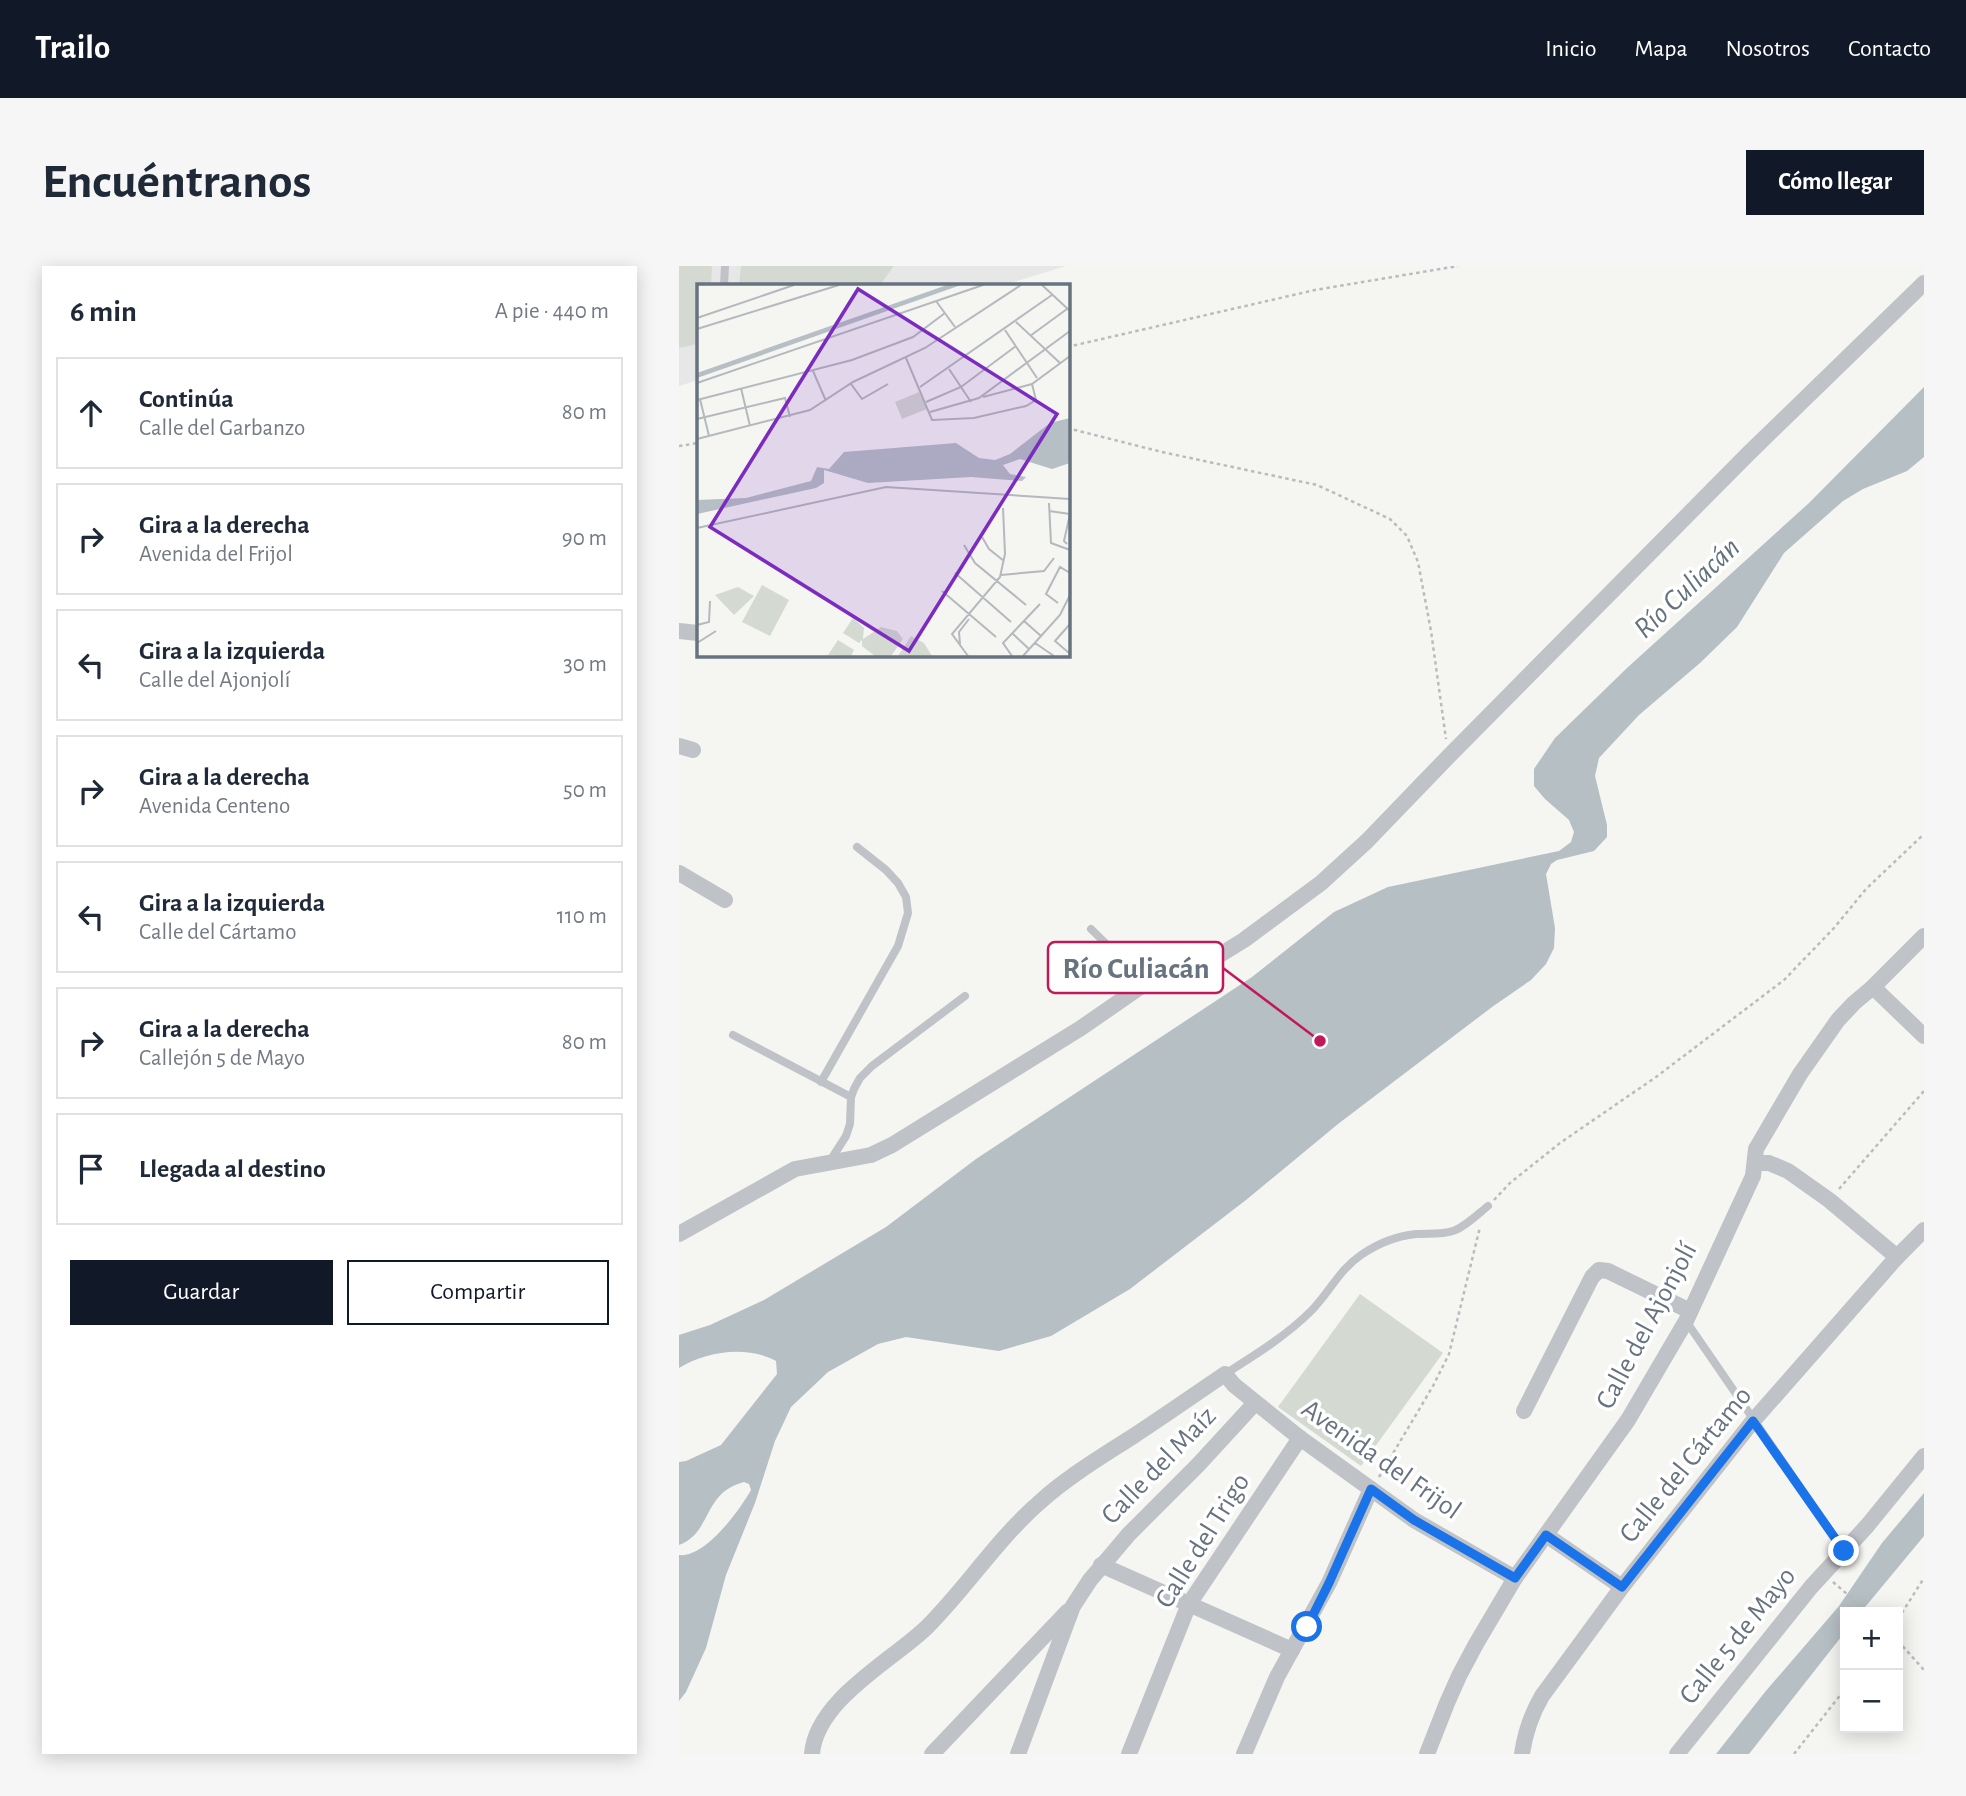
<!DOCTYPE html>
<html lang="es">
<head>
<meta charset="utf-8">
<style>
  :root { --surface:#fff; --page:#f6f6f7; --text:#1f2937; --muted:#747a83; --line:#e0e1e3; --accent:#111827 }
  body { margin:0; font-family:"Alegreya Sans",sans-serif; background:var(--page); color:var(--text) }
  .controls { position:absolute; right:21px; bottom:21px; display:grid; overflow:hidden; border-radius:0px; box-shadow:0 4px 18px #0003 }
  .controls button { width:63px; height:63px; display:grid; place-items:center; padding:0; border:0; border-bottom:2px solid var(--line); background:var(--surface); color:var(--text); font:35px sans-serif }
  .stop { position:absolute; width:21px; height:21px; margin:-16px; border:5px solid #1a73e8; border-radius:50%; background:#fff }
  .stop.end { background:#1a73e8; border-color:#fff; box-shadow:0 2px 7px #0008 }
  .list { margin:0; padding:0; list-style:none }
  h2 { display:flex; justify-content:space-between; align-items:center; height:91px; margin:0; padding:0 28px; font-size:30px }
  h2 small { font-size:23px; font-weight:400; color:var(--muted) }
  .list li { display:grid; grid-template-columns:46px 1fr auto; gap:21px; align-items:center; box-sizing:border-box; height:112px; margin:0 14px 14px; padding:0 14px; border:2px solid var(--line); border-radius:0px }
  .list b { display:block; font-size:26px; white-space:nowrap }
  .list p { margin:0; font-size:23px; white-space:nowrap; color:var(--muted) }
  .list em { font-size:23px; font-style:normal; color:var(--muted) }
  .actions { display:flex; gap:14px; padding:21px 28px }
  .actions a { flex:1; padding:16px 0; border:2px solid var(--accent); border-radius:0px; text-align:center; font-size:24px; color:var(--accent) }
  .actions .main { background:var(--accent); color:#fff }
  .icon { flex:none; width:38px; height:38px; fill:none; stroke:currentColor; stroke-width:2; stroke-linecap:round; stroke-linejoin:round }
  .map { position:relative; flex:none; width:1245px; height:1488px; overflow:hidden; border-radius:0px }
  header { display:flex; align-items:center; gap:42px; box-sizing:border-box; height:98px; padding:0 35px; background:var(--accent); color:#fff }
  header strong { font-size:33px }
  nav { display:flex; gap:38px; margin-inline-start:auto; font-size:24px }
  .intro { display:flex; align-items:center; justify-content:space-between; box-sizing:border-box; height:168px; padding:0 42px }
  h1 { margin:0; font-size:49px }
  .button { padding:18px 32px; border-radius:0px; background:var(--accent); color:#fff; font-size:24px; font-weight:700 }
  main { display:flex; gap:42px; padding:0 42px }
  aside { flex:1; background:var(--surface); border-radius:0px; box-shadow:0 4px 18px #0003 }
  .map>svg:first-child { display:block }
  .built { fill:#e6e7e6 }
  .green { fill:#d4dad2 }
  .water { fill:#b6bfc4 }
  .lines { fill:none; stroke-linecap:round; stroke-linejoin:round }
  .path { stroke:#b9bbbe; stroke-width:2.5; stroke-dasharray:3.5 3.5; stroke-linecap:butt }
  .service { stroke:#bfc2c6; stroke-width:8 }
  .minor { stroke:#bfc2c6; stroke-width:16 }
  .route { stroke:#1a73e8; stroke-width:9 }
  .labels { text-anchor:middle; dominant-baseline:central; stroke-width:7; stroke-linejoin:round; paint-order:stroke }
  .street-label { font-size:28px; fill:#687380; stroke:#fff }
  .water-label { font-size:30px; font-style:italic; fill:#63737c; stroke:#fff }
  .inset-road { fill:none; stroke:#b4b9bd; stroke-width:2 }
  .view { fill:#7b2cbf; fill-opacity:0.15; stroke:#7b2cbf; stroke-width:3.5 }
  .inset-edge { fill:none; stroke:#687380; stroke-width:3.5 }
  .leader { fill:none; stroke:#c2185b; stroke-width:2.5 }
  .callout-dot { fill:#c2185b; stroke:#fff; stroke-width:2.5 }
  .callout { fill:#fff; stroke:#c2185b; stroke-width:2.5 }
  .callout-label { font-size:30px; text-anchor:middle; font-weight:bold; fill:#687380 }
</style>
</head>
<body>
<header>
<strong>Trailo</strong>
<nav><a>Inicio</a><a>Mapa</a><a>Nosotros</a><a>Contacto</a></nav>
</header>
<div class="intro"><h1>Encuéntranos</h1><a class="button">Cómo llegar</a></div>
<main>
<aside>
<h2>6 min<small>A pie · 440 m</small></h2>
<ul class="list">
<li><svg class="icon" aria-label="ahead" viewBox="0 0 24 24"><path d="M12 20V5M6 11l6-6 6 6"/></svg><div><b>Continúa</b><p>Calle del Garbanzo</p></div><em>80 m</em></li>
<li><svg class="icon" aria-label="right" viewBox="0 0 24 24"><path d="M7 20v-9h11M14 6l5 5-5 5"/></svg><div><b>Gira a la derecha</b><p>Avenida del Frijol</p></div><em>90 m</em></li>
<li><svg class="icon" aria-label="left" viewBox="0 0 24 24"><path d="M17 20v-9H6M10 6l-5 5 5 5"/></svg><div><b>Gira a la izquierda</b><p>Calle del Ajonjolí</p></div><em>30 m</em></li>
<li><svg class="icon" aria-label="right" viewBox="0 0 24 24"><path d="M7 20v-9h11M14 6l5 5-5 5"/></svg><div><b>Gira a la derecha</b><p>Avenida Centeno</p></div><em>50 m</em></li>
<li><svg class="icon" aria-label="left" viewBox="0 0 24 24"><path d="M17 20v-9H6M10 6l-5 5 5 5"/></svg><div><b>Gira a la izquierda</b><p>Calle del Cártamo</p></div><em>110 m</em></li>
<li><svg class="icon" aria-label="right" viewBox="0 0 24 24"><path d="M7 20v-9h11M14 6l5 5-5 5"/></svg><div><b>Gira a la derecha</b><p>Callejón 5 de Mayo</p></div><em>80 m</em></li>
<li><svg class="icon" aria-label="arrive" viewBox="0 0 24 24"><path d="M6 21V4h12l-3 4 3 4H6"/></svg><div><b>Llegada al destino</b></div></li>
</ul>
<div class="actions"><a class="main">Guardar</a><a>Compartir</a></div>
</aside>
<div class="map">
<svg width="1245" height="1488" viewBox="0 0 1245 1488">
  <rect width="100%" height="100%" fill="#f5f5f2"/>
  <path class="built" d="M0,0h387l-62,19h-306v95l-19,6z"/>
  <g class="green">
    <path d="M0,0h33l-1,19h-13v59l-19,4z"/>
    <path d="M62,0h153l-14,19h-141z"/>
    <path d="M681,1028l83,59 -82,113 -83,-59z"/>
  </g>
  <g class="water">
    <path d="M1245,121v70l-17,14 -44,18 -20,12 -59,52 -47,74 -37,36 -61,52 -40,43 -4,18 12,49v12l-13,14 -37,9 -6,4 -5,10 9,54 -1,20 -8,16 -15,16 -39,27 -154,117 -92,76 -116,89 -79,47 -52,15 -93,-14 -28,7 -50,28 -37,35 -16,34 -20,62 -29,72 -20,73 -20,44 -7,9v-146c26,3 60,-44 72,-65l-2,-6 -5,-2c-41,10 -32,51 -65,63v-83l7,-1 35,-16 56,-71 -1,-13c-29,-16 -70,-10 -97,7v-33l31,-10 54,-25 122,-73 90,-68 276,-182 82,-65 54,-25 171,-36 12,-9 3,-10 -5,-12 -24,-21 -11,-13v-17l21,-31 72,-70 182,-165z"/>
    <path d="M1245,1227v43l-63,76h-16v20l-96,122h-33l49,-62 74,-86 43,-63z"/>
  </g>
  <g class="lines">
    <g class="path">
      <path d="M388,81l248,-57 143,-24"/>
      <path d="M388,162l95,24 155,33 73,34 17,17 11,26 13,69 15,108"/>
      <path d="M0,180l19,-3"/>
      <path d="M1160,923l85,-98"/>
      <path d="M815,934l16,-17 50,-40 96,-66 128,-97 50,-52 32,-39 58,-55"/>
      <path d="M700,1211l54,-91 16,-32 31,-127"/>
      <path d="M1154,1316l35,30"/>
      <path d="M1219,1353l26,-41"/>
      <path d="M1219,1375l26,29"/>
      <path d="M1115,1488l51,-65"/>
    </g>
    <g class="service">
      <path d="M45,19l1,-19"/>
      <path d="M412,663l55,54"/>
      <path d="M54,769l118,62"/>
      <path d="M142,816l77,-136 10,-33 -2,-16 -8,-14 -12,-13 -29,-23"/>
      <path d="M151,895l16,-25 4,-12 1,-27 3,-8 6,-11 12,-12 93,-70"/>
      <path d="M1007,1055l158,230"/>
      <path d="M546,1108c30,-19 61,-38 86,-63 18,-18 28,-41 50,-56 16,-11 35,-19 55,-21 12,-1 25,1 37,-3 12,-4 25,-17 35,-25"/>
    </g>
    <g class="minor">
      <path d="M0,365l19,2"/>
      <path d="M0,480l14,4"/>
      <path d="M0,607l46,27"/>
      <path d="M1194,721l51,49"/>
      <path d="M1076,897h14l19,8 41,29 68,57"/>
      <path d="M0,968l116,-65 76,-14 21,-10 189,-117 65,-45 29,-7 35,-15 34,-21 77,-57 46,-42 81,-84 300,-303 176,-171"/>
      <path d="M845,1145l68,-134 7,-7 9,1 82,40"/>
      <path d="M867,1269l76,52"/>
      <path d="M422,1299l191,85"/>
      <path d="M133,1488c4,-54 80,-93 115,-127 40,-40 71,-89 114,-126 28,-25 60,-44 91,-64 32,-21 62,-42 93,-63l9,11 66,53 114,82 101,58"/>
      <path d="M253,1488l136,-143"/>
      <path d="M339,1488l55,-148 17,-26 39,-46 69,-69 57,-62"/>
      <path d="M450,1488l60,-150 111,-166"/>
      <path d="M565,1488l33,-77 52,-94 42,-94"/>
      <path d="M748,1488l20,-51 12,-27 17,-32 39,-66 113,-158 58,-99 67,-145 3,-27 44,-75 38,-54 16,-17 19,-16 51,-51"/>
      <path d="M843,1488c3,-22 9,-39 20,-58l80,-109 131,-166 144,-164 27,-27"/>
      <path d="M998,1488l134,-167 56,-61 57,-70"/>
    </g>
  </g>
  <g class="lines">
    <path class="route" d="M628,1361l22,-44 42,-94 43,31 101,58 31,-43 76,52 131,-166 91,130"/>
  </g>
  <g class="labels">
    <g class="street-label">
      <text transform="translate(968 1060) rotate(-62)">Calle del Ajonjolí</text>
      <text transform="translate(702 1194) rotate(35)">Avenida del Frijol</text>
      <text transform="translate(1007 1199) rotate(-51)">Calle del Cártamo</text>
      <text transform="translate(480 1200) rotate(-46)">Calle del Maíz</text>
      <text transform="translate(524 1275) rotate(-58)">Calle del Trigo</text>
      <text transform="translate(1059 1370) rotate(-51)">Calle 5 de Mayo</text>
    </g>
    <g class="water-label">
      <text transform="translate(1008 322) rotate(-43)">Río Culiacán</text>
    </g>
  </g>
  <g transform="translate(18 18)">
    <rect width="373" height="373" fill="#f5f5f2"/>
    <path d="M222,108l8,17 -25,10 -7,-17zM65,301l27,15 -19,36 -28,-14zM41,303l16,9 -20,19 -19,-20zM156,334l11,10 -1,11 18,-12 16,4 6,8 -12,17h-16l-13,-10v-6l-3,3 -16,-10zM214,352l13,7 8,13h-34zM141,356l16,10 -3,6 -23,-1z" fill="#d4dad2"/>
    <path d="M250,1h14l-264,93v-5zM373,134v45l-18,6 -32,-10 -17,6 7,9 16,3 -4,4 -51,-4 -103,6 -44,-13v13l-8,5 -119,26v-14l49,-2 65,-17 6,-14 12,2 15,-17 112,-9 23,15 16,2 15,-6 40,-31z" fill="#b6bfc4"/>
    <path class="inset-road" d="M345,1l28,26M239,17l19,26M0,34l97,-33M319,38l44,41M0,45l142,-44M308,46l32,48M333,52l37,-27M209,74l26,62 42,-2 52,-12 10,-6 -4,-16M252,85l22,33M116,87l13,30M0,99l286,-98M154,100l11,15 26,-15M223,103l132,-92M44,104l9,38M286,113l49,-13 38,-28M3,115l9,37M0,116l155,-40 61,-23 32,-24M229,118l35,-15 55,-41M233,128l49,-14 91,-67M0,135l88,-21 5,19M0,155l113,-29 43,-28 72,-34 96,-63M352,219l2,40 19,7M352,227l21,3M0,244l189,-41 184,12M285,253l7,12 15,12M370,260l-3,-3 6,-27M267,261l11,18 51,42M258,289l56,49M304,291l43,-4 10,-13M245,307l54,46M361,319l-12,-9 14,-27 10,6M327,337l17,15M0,341l12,-3 1,-21M316,350l16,15M0,359l19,-12M338,359l19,13M263,360l-1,-12 10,-13M372,369l-14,-12 15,-17M271,372l-16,-22 48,-57 5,-23 -2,-46M315,372l-9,-13 37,-39M326,372l37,-41 10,-20"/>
    <path class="view" d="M161,5l199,125 -148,237 -199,-124z"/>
    <rect width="373" height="373" class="inset-edge"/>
  </g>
  <path class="leader" d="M641 775L544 702"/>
  <circle class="callout-dot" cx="641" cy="775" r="7"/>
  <rect class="callout" x="369" y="676" width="175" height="51" rx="7"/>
  <g class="callout-label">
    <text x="457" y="712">Río Culiacán</text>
  </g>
</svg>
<div class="controls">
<button>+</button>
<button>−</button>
</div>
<div class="stop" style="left:628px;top:1361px"></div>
<div class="stop end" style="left:1165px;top:1285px"></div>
</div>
</main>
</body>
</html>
